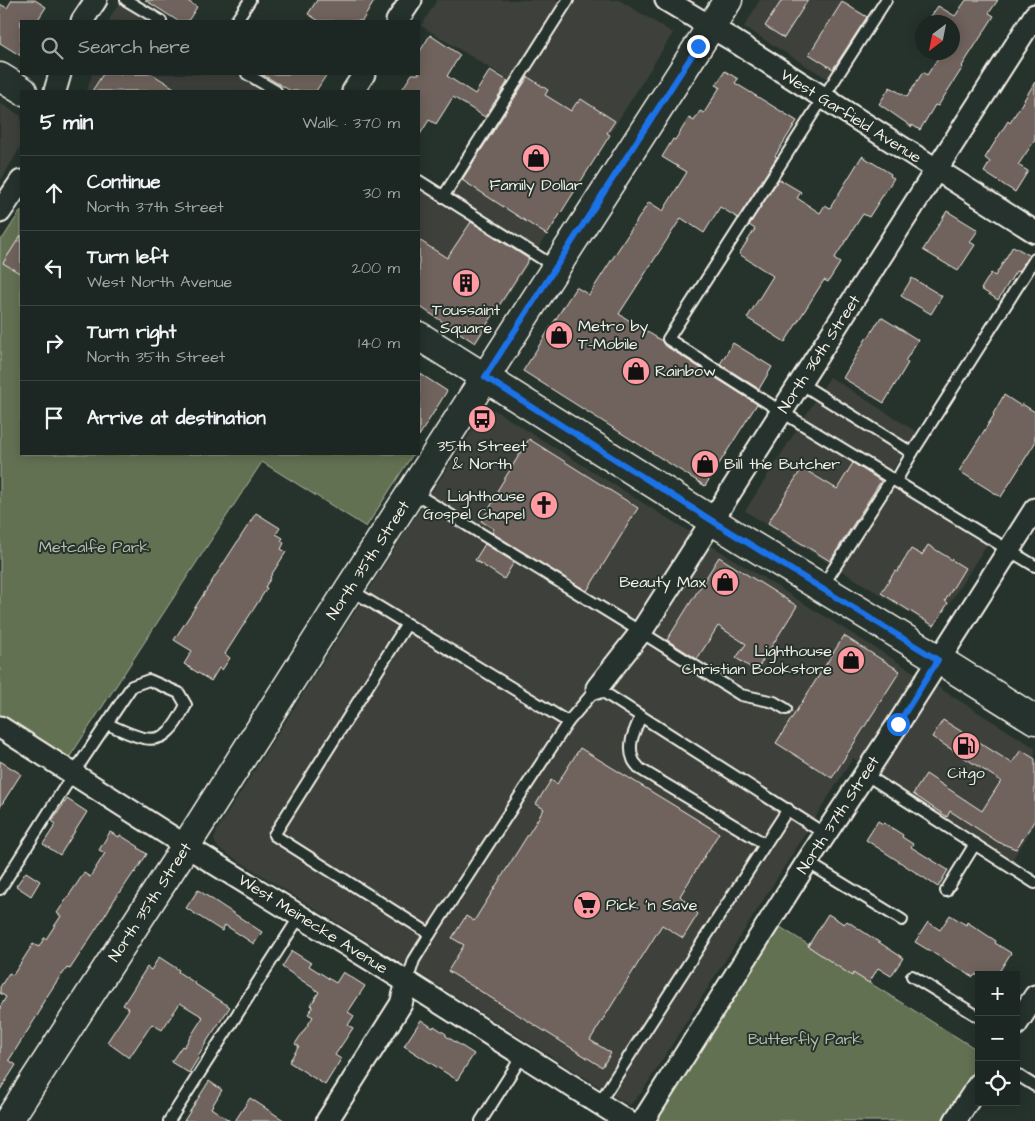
<!DOCTYPE html>
<html lang="en">
<head>
<meta charset="utf-8">
<style>
  :root { --surface:#1c2622; --page:#252e2a; --text:#f1f3f6; --muted:#a0a5a5; --line:#3a4340 }
  body { margin:0; font-family:"Architects Daughter",sans-serif; background:var(--page); color:var(--text) }
  .controls { position:absolute; right:15px; bottom:15px; display:grid; overflow:hidden; border-radius:0px; box-shadow:0 2px 12px #0003 }
  .controls button { width:45px; height:45px; display:grid; place-items:center; padding:0; border:0; border-bottom:1px solid var(--line); background:var(--surface); color:var(--text); font:25px sans-serif }
  .compass { position:absolute; left:915px; top:15px; width:45px; height:45px; border-radius:50%; background:var(--surface); box-shadow:0 2px 12px #0003; rotate:212deg }
  .stop { position:absolute; width:15px; height:15px; margin:-11px; border:4px solid #1a73e8; border-radius:50%; background:#fff }
  .stop.end { background:#1a73e8; border-color:#fff; box-shadow:0 1px 5px #0008 }
  .list { margin:0; padding:0; list-style:none }
  h2 { display:flex; justify-content:space-between; align-items:center; height:65px; margin:0; padding:0 20px; font-size:21px }
  h2 small { font-size:16px; font-weight:400; color:var(--muted) }
  .list li { display:grid; grid-template-columns:32px 1fr auto; gap:15px; align-items:center; box-sizing:border-box; height:75px; padding:0 20px; border-top:1px solid var(--line) }
  .list b { display:block; font-size:19px; white-space:nowrap }
  .list p { margin:0; font-size:16px; white-space:nowrap; color:var(--muted) }
  .list em { font-size:16px; font-style:normal; color:var(--muted) }
  .icon { flex:none; width:28px; height:28px; fill:none; stroke:currentColor; stroke-width:2; stroke-linecap:round; stroke-linejoin:round }
  .map { position:relative; flex:none; width:1035px; height:1121px; overflow:hidden }
  .search { position:absolute; background:var(--surface); box-shadow:0 2px 12px #0003; left:20px; top:20px; width:400px; height:55px; display:flex; align-items:center; gap:12px; box-sizing:border-box; padding:0 18px; border-radius:0px; color:var(--muted); font-size:19px }
  .panel { position:absolute; background:var(--surface); box-shadow:0 2px 12px #0003; left:20px; top:90px; width:400px; height:365px; border-radius:0px }
  .map>svg:first-child { display:block }
  .built { fill:#3c413b }
  .green { fill:#647152; stroke:#acb19d }
  .building { fill:#6f635d; stroke:#f4f1e8 }
  .lines { fill:none; stroke-linecap:round; stroke-linejoin:round }
  .lane-casing { stroke:#f4f1e8; stroke-width:14 }
  .street-casing { stroke:#f4f1e8; stroke-width:25 }
  .secondary-casing { stroke:#f4f1e8; stroke-width:31 }
  .lane { stroke:#26332d; stroke-width:10 }
  .street { stroke:#26332d; stroke-width:21 }
  .secondary { stroke:#26332d; stroke-width:28 }
  .route { stroke:#1a73e8; stroke-width:6 }
  .labels { text-anchor:middle; dominant-baseline:central; stroke-width:4; stroke-linejoin:round; paint-order:stroke }
  .street-label { font-size:16px; fill:#f4f1e8; stroke:#26332d }
  .poi-label { font-size:16px; fill:#f4f1e8; stroke:#26332d }
  .park-label { font-size:16px; fill:#babeac; stroke:#26332d }
</style>
</head>
<body>
<div class="map">
<svg width="1035" height="1121" viewBox="0 0 1035 1121">
  <rect width="100%" height="100%" fill="#26332d"/>
  <filter id="ink" filterUnits="userSpaceOnUse"><feTurbulence type="fractalNoise" baseFrequency=".02" numOctaves="2"/><feDisplacementMap in="SourceGraphic" scale="10" xChannelSelector="R" yChannelSelector="G"/><feConvolveMatrix kernelMatrix="1 2 1 2 8 2 1 2 1" color-interpolation-filters="sRGB"/></filter>
  <g filter="url(#ink)">
    <g class="built">
      <path d="M437,0h182l54,33 -141,225 -56,86 -57,-36v-120l26,16 73,-119 -97,-59z"/>
      <path d="M760,0h82l26,16 -40,63 -84,-52z"/>
      <path d="M121,2l30,19h-42l3,-7z"/>
      <path d="M92,74h144l28,17h-177z"/>
      <path d="M0,103l21,13v30l-21,36z"/>
      <path d="M830,377l87,55 -31,48 101,64 -53,84 -189,-117z"/>
      <path d="M489,410l7,1 539,337v76l-23,36 -159,-102 -211,334 -12,13 -8,-4 -404,-253 -4,-8 4,-12 184,-291 81,-123z"/>
    </g>
    <g class="green">
      <path d="M21,210v244h392l-47,73 -104,-65 -193,296 -69,-43v-475l3,-2z"/>
      <path d="M780,927l199,124v11l-38,59h-285z"/>
    </g>
    <g class="building">
      <path d="M12,0h23l11,7 -9,14h-16v35l-21,-13v-39l7,4z"/>
      <path d="M145,0h41l11,7 -9,14h-10z"/>
      <path d="M317,0h58l-13,21h-43l-11,-7z"/>
      <path d="M782,0h26l-24,38 -19,-12z"/>
      <path d="M966,0h32l-9,13 5,3 -32,50 1,1 -25,39 -3,-1 -15,25 -8,-5v2l-33,-23 11,-17 17,10 16,-25 4,3 15,-23h10v-30h-25l11,-16 17,10z"/>
      <path d="M842,2l25,15 -34,52 -24,-15z"/>
      <path d="M430,35l30,20 -13,21 28,18 15,-24 18,11 -23,36 -32,-20 -17,27 -7,-4 -10,16v-45h-18l11,-17h7v-21z"/>
      <path d="M725,71l13,8 -3,4 62,38 -22,35 2,1 -39,61 -18,-11 -16,26 -23,-15 -62,96 43,27 2,4 93,59 -52,82 -182,-115 53,-84 13,8 60,-93 14,9 24,-39 -25,-15 11,-18 2,1 14,-22 5,3 6,-10 4,2 16,-26 -4,-2z"/>
      <path d="M103,74h49l27,17h-87z"/>
      <path d="M262,74h65l-11,17h-25z"/>
      <path d="M528,77l20,13 -3,5 26,16 6,-9 1,1 3,-4 34,22 -8,12 3,2 -63,100 -85,-55z"/>
      <path d="M1035,82v58l-17,25 10,6 -13,21 -31,-20 6,-10 -5,-4 23,-37 2,2z"/>
      <path d="M862,156l29,18 -1,2 4,2 -25,39 -6,-3 -29,45 6,4 -12,19 -4,-2 -39,62 -38,-24 26,-42 -34,-22 16,-25 -6,-4 30,-46 22,13 -4,6 23,15 5,-8 5,3z"/>
      <path d="M947,211l31,19 -8,12 5,3 -17,26 -35,-21z"/>
      <path d="M471,222l58,37 -54,84 -56,-37v-66l28,18z"/>
      <path d="M21,235v39l-18,-11z"/>
      <path d="M1013,246l16,9 -11,17 -2,-1 -18,29 -17,-11 10,-16 4,3z"/>
      <path d="M912,278l30,18 -11,18 -30,-18z"/>
      <path d="M881,317l37,23 -13,21 3,2 -24,40 -41,-25 24,-41 1,1z"/>
      <path d="M733,343l39,24 -13,22 -39,-25z"/>
      <path d="M419,373l28,18 -28,45z"/>
      <path d="M1004,395l17,11 1,-2 13,8v31l-34,54 -42,-26 35,-56 -1,-1z"/>
      <path d="M529,439l109,69 -51,83 -95,-58 2,-4 -13,-8 18,-28 -2,-2z"/>
      <path d="M853,463l28,18 -51,80 -62,-38 34,-55 35,21z"/>
      <path d="M256,513l24,15 -4,6 7,4 -2,3 3,2 -3,6 5,3 -16,25 1,1 -6,9 2,1 -42,66 5,4 -8,12 -3,-2 -8,13 -27,-17 8,-13 -18,-11z"/>
      <path d="M485,544l29,18 -10,17 -29,-19z"/>
      <path d="M928,545l37,23 -20,33 3,2 -14,23 -53,-33 14,-22 2,1 14,-23 11,6z"/>
      <path d="M719,557l78,49 -41,65 -20,-13 10,-14 -28,-18 -21,33 -30,-19z"/>
      <path d="M844,636l56,35 -68,107 -56,-35z"/>
      <path d="M943,720l69,43 9,-13 14,9v61l-19,29 -18,-7 -48,-31 -3,6 -34,-23 13,-20 56,37 19,-30 -69,-44z"/>
      <path d="M580,748l139,85 -39,63 18,18 -15,24 -21,-13 -72,115 21,13 -9,14 -154,-96 16,-26 -12,-7 14,-22 8,5 70,-112 -8,-5 15,-24 6,4z"/>
      <path d="M0,761l21,13 -21,33z"/>
      <path d="M67,799l20,13 -27,43 -17,-11 13,-20 -4,-3z"/>
      <path d="M878,821l5,3 1,-1 19,12 -1,2 11,7 -2,3 37,23 -10,17 -72,-47z"/>
      <path d="M110,832l9,5 1,-2 19,12 -1,1 9,6 -12,19 -1,-1 -14,21 -1,-1 -15,25 -34,52 -3,-1 -5,7h-1l-21,32 2,1 -33,52 7,5 -16,25v-83l6,-10 -6,-4v-6l9,-14 4,2 20,-31 6,3 5,-9 2,1 15,-23 -4,-3 19,-28 8,-12 6,4 15,-24 -6,-3z"/>
      <path d="M26,872l14,9 -9,15 -15,-10z"/>
      <path d="M198,890l64,42 -8,12 -29,-19 -3,6 -36,-23z"/>
      <path d="M828,914l16,10 3,-3 56,37 -12,18 -13,-8 -9,15 -16,-10 -1,3 -44,-30z"/>
      <path d="M950,915l16,10 1,-3 29,19 -1,2 16,10 -14,22h-22l-2,2 -58,-35 13,-20 12,8z"/>
      <path d="M292,951l19,12 -2,3 27,17 7,-11 22,14 -17,26 6,4 -6,9 5,3 -18,27 6,4 -16,26 -36,-23 10,-16 -4,-2 18,-27 -5,-3 5,-7 -2,-2 8,-13 -37,-25z"/>
      <path d="M159,957l20,13 -1,2 17,11v1l35,23 -21,31 -11,18 1,1 -10,16 -18,-11 11,-16 2,1 19,-30 -23,-14 -18,27 -10,-6 -23,34 -22,-16 22,-33 -6,-4 24,-38 4,3z"/>
      <path d="M421,1020l12,8 1,-2 12,8v2l28,18 -17,26 -53,-34z"/>
      <path d="M209,1081l13,9 -11,18 19,13h-46z"/>
      <path d="M250,1098l35,23h-50z"/>
    </g>
    <g class="lines">
      <defs>
        <g id="lane">
          <path d="M126,0l35,21"/>
          <path d="M886,0l-218,339 114,73 253,154"/>
          <path d="M236,21l14,-21"/>
          <path d="M247,74l29,17"/>
          <path d="M419,181l136,86"/>
          <path d="M443,197l125,-197"/>
          <path d="M800,383l112,70"/>
          <path d="M896,481l16,-28 123,-194"/>
          <path d="M413,492l228,140 100,63 33,7 12,7"/>
          <path d="M822,587l70,-109"/>
          <path d="M351,590l217,132"/>
          <path d="M407,624l-133,211 156,99"/>
          <path d="M641,716c-6,14 -14,28 -8,43 1,4 5,7 7,10l125,75"/>
          <path d="M865,774l170,109"/>
          <path d="M807,862l95,58"/>
          <path d="M0,889l73,-115 59,-88 17,-6 30,13 7,12c-5,9 -9,19 -17,26 -16,18 -44,0 -62,-7"/>
          <path d="M946,891l29,-47"/>
          <path d="M912,976l67,41"/>
          <path d="M407,982l7,-22 16,-26 138,-212 29,-34 228,146"/>
          <path d="M1016,1074l19,12"/>
          <path d="M599,1103l189,-294"/>
          <path d="M169,1121l131,-205"/>
          <path d="M481,1121l41,-65"/>
        </g>
        <g id="street">
          <path d="M666,0l65,39 304,193"/>
          <path d="M82,21l14,-21"/>
          <path d="M397,21l14,-21"/>
          <path d="M55,91l5,-17"/>
          <path d="M353,91l11,-17"/>
          <path d="M0,212l21,-31"/>
          <path d="M597,688l44,-56 394,-617"/>
          <path d="M0,727l186,119 221,136 220,139"/>
          <path d="M1016,1025l19,-29"/>
          <path d="M327,1121l74,-117 6,-22"/>
          <path d="M643,1121l164,-259 91,-138 137,-215"/>
          <path d="M955,1121l24,-37"/>
        </g>
        <g id="secondary">
          <path d="M0,77l23,14"/>
          <path d="M419,336l324,204 179,109 113,71"/>
          <path d="M8,1121l167,-258 174,-274 379,-589"/>
        </g>
      </defs>
      <use href="#lane" class="lane-casing"/>
      <use href="#street" class="street-casing"/>
      <use href="#secondary" class="secondary-casing"/>
      <use href="#lane" class="lane"/>
      <use href="#street" class="street"/>
      <use href="#secondary" class="secondary"/>
    </g>
  </g>
  <g class="lines" filter="url(#ink)">
    <path class="route" d="M698,46l-213,331 245,155 208,128 -40,64"/>
  </g>
  <defs>
    <symbol id="shop-disc" viewBox="-11 -11 22 22"><circle r="9.5" fill="#ff9aa2" stroke="#26332d"/><path d="M-5-2.5h2.3a2.7 3.5 0 0 1 5.4 0H5L5.5 6h-11ZM-1.5-2.5h3a1.5 2.3 0 0 0-3 0Z" fill="#111"/></symbol>
    <symbol id="building-disc" viewBox="-11 -11 22 22"><circle r="9.5" fill="#ff9aa2" stroke="#26332d"/><path d="M-4-6H4V6H1V3H-1V6H-4ZM-2.5-4.3h1.7v1.8h-1.7ZM.8-4.3h1.7v1.8H.8ZM-2.5-1h1.7V.8h-1.7ZM.8-1h1.7V.8H.8Z" fill="#111"/></symbol>
    <symbol id="bus-disc" viewBox="-11 -11 22 22"><circle r="9.5" fill="#ff9aa2" stroke="#26332d"/><path d="M-5-6H5V4H4V6H2V4H-2V6H-4V4H-5ZM-3.5-4V0h7V-4ZM-3.5 1.2v1.5H-2V1.2ZM2 1.2v1.5H3.5V1.2Z" fill="#111"/></symbol>
    <symbol id="church-disc" viewBox="-11 -11 22 22"><circle r="9.5" fill="#ff9aa2" stroke="#26332d"/><path d="M-1.2-6h2.4v3.5h3.3v2.4h-3.3V6h-2.4V-.1h-3.3v-2.4h3.3Z" fill="#111"/></symbol>
    <symbol id="fuel-disc" viewBox="-11 -11 22 22"><circle r="9.5" fill="#ff9aa2" stroke="#26332d"/><path d="M-5.5-6h7V0h2V4h1.3V-2.5L3-4.5l.8-.8L6-3V5H2.5V1h-1V6h-7ZM-4.2-4.7v3.2H.2V-4.7Z" fill="#111"/></symbol>
    <symbol id="supermarket-disc" viewBox="-11 -11 22 22"><circle r="9.5" fill="#ff9aa2" stroke="#26332d"/><path d="M-6-5.5h2.5l.6 2H6L4.5 2H-2.5L-4.4-4H-6ZM-1.5 3.2a1.3 1.3 0 1 0 .1 0ZM3 3.2a1.3 1.3 0 1 0 .1 0Z" fill="#111"/></symbol>
  </defs>
  <g fill-rule="evenodd">
    <use href="#shop-disc" x="520" y="142" width="32" height="32"/>
    <use href="#building-disc" x="450" y="267" width="32" height="32"/>
    <use href="#shop-disc" x="543" y="319" width="32" height="32"/>
    <use href="#shop-disc" x="620" y="355" width="32" height="32"/>
    <use href="#bus-disc" x="466" y="403" width="32" height="32"/>
    <use href="#shop-disc" x="689" y="448" width="32" height="32"/>
    <use href="#church-disc" x="528" y="489" width="32" height="32"/>
    <use href="#shop-disc" x="709" y="566" width="32" height="32"/>
    <use href="#shop-disc" x="835" y="644" width="32" height="32"/>
    <use href="#fuel-disc" x="950" y="730" width="32" height="32"/>
    <use href="#supermarket-disc" x="571" y="889" width="32" height="32"/>
  </g>
  <g class="labels">
    <g class="street-label">
      <text transform="translate(851 116) rotate(32)">West Garfield Avenue</text>
      <text transform="translate(819 354) rotate(-57)">North 36th Street</text>
      <text transform="translate(368 560) rotate(-57)">North 35th Street</text>
      <text transform="translate(838 815) rotate(-57)">North 37th Street</text>
      <text transform="translate(150 902) rotate(-57)">North 35th Street</text>
      <text transform="translate(313 924) rotate(32)">West Meinecke Avenue</text>
    </g>
    <g class="poi-label">
      <text x="536" y="185">Family Dollar</text>
      <text x="466" y="310">Toussaint<tspan x="466" dy="18">Square</tspan></text>
      <text x="578" y="326" text-anchor="start">Metro by<tspan x="578" dy="18">T-Mobile</tspan></text>
      <text x="655" y="371" text-anchor="start">Rainbow</text>
      <text x="482" y="446">35th Street<tspan x="482" dy="18">&amp; North</tspan></text>
      <text x="724" y="464" text-anchor="start">Bill the Butcher</text>
      <text x="525" y="496" text-anchor="end">Lighthouse<tspan x="525" dy="18">Gospel Chapel</tspan></text>
      <text x="706" y="582" text-anchor="end">Beauty Max</text>
      <text x="832" y="651" text-anchor="end">Lighthouse<tspan x="832" dy="18">Christian Bookstore</tspan></text>
      <text x="966" y="773">Citgo</text>
      <text x="606" y="905" text-anchor="start">Pick 'n Save</text>
    </g>
    <g class="park-label">
      <text x="94" y="547">Metcalfe Park</text>
      <text x="805" y="1039">Butterfly Park</text>
    </g>
  </g>
</svg>
<div class="controls">
<button>+</button>
<button>−</button>
<button><svg class="icon" aria-label="locate" viewBox="0 0 24 24"><circle cx="12" cy="12" r="6"/><path d="M12 2v4M12 18v4M2 12h4M18 12h4"/></svg></button>
</div>
<svg class="compass" viewBox="-18 -18 36 36"><path d="M0-13l5 13h-10z" fill="#e53935"/><path d="M0 13l5-13h-10z" fill="#a0a5a5"/></svg>
<div class="stop" style="left:898px;top:724px"></div>
<div class="stop end" style="left:698px;top:46px"></div>
<div class="search"><svg class="icon" aria-label="search" viewBox="0 0 24 24"><circle cx="10" cy="10" r="6"/><path d="M15 15l6 6"/></svg>Search here</div>
<section class="panel">
<h2>5 min<small>Walk · 370 m</small></h2>
<ul class="list">
<li><svg class="icon" aria-label="ahead" viewBox="0 0 24 24"><path d="M12 20V5M6 11l6-6 6 6"/></svg><div><b>Continue</b><p>North 37th Street</p></div><em>30 m</em></li>
<li><svg class="icon" aria-label="left" viewBox="0 0 24 24"><path d="M17 20v-9H6M10 6l-5 5 5 5"/></svg><div><b>Turn left</b><p>West North Avenue</p></div><em>200 m</em></li>
<li><svg class="icon" aria-label="right" viewBox="0 0 24 24"><path d="M7 20v-9h11M14 6l5 5-5 5"/></svg><div><b>Turn right</b><p>North 35th Street</p></div><em>140 m</em></li>
<li><svg class="icon" aria-label="arrive" viewBox="0 0 24 24"><path d="M6 21V4h12l-3 4 3 4H6"/></svg><div><b>Arrive at destination</b></div></li>
</ul>
</section>
</div>
</body>
</html>
